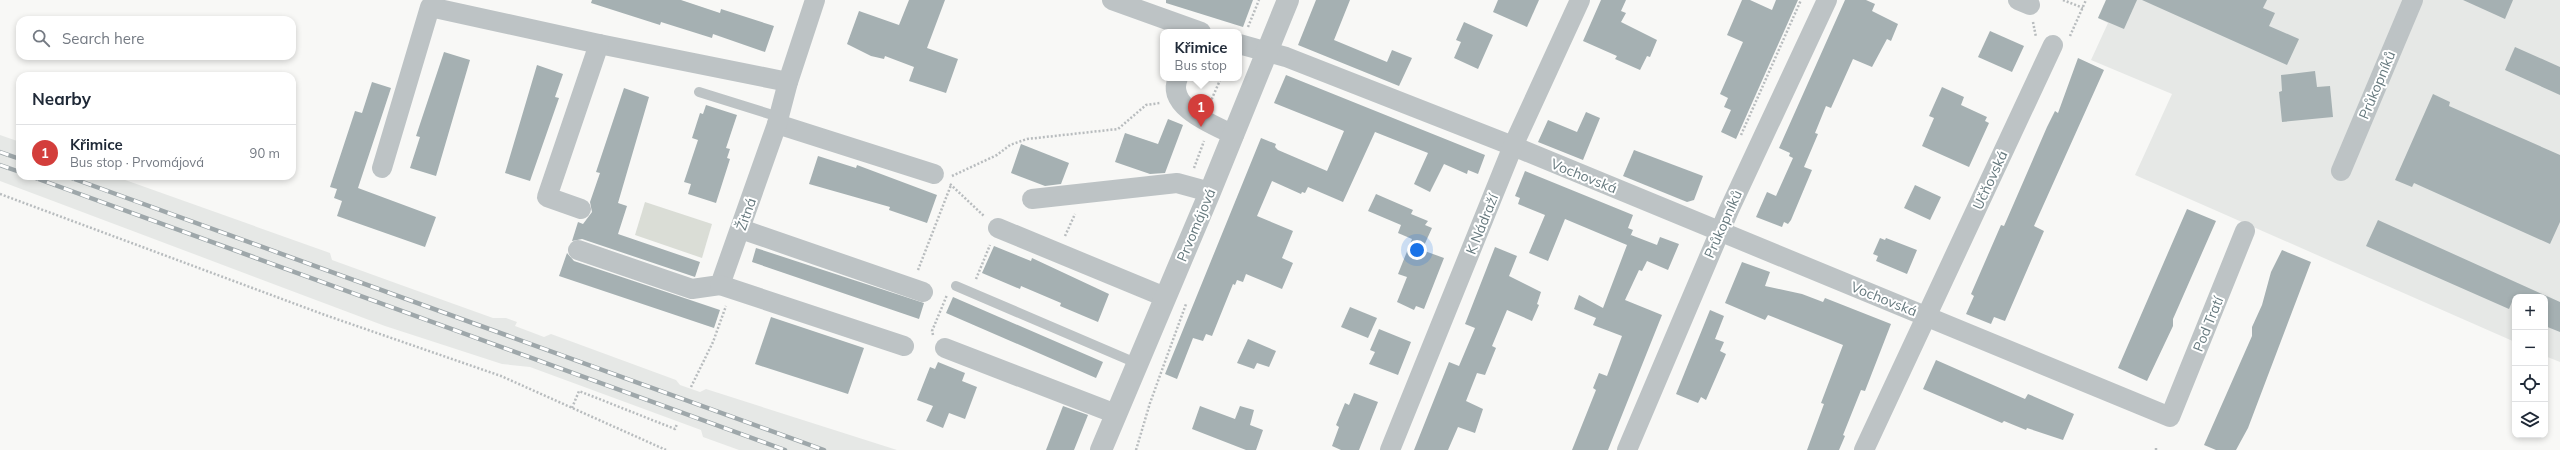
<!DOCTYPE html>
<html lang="en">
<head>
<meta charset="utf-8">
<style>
  :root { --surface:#fff; --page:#f2f2f3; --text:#1f2937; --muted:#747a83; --line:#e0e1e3; --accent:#d33e3b }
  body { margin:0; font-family:Mulish,sans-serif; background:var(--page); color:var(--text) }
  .controls { position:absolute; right:12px; bottom:12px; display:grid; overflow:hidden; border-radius:8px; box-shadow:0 2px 6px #0003 }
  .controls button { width:36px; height:36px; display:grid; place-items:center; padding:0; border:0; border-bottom:1px solid var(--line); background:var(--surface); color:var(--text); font:20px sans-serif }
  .you { position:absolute; left:1417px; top:250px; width:14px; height:14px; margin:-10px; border:3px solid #fff; border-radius:50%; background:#1a73e8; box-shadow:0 0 0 6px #1a73e833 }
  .badge { display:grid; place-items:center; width:26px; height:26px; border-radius:50%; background:var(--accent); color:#fff; font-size:13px; font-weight:700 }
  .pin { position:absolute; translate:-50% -33px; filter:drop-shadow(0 1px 2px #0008) }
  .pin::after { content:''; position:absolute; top:21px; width:14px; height:12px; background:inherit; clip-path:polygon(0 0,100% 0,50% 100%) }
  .popup { position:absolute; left:1160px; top:29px; width:82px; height:52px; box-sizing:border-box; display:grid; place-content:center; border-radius:8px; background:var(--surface); filter:drop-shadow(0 1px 3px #0005); font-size:13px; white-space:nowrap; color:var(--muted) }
  .popup b { font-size:15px; color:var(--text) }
  .popup::after { content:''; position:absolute; left:50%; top:100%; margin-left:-8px; border:8px solid transparent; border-top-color:var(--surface) }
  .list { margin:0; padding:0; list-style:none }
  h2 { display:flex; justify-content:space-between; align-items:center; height:52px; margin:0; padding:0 16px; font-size:17px }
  h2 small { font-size:13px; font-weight:400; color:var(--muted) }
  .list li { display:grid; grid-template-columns:26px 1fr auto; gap:12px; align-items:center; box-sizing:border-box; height:56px; padding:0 16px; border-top:1px solid var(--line) }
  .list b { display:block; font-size:15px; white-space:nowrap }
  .list p { margin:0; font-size:13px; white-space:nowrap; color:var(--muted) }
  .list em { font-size:13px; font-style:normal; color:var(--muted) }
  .icon { flex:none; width:22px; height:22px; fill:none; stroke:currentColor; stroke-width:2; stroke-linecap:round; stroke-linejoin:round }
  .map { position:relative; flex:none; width:2560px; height:450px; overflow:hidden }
  .search { position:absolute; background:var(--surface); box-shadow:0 2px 6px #0003; left:16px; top:16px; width:280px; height:44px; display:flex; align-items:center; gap:10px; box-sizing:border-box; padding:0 14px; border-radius:12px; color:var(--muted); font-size:15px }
  .panel { position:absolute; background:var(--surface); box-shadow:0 2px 6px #0003; left:16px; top:72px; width:280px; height:108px; border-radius:12px }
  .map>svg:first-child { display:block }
  .built { fill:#e6e8e6 }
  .green { fill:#daddd6 }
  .building { fill:#a5b0b2 }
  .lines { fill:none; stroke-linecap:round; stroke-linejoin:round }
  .path { stroke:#b8bcbe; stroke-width:2.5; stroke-dasharray:2 2; stroke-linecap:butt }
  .service { stroke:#bdc3c5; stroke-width:10 }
  .minor { stroke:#bdc3c5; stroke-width:20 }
  .tertiary { stroke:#bdc3c5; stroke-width:22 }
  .rail-casing { stroke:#9ea7aa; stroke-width:4.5 }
  .rail { stroke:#fff; stroke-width:3; stroke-dasharray:9; stroke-linecap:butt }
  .labels { text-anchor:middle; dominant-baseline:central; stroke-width:4; stroke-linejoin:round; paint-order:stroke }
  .street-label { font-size:14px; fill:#66797e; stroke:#fff }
</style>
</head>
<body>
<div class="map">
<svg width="2560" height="450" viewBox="0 0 2560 450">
  <rect width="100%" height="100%" fill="#f8f8f6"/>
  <g class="built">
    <path d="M2106,0h454v362l-15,-6v-59h-30v45l-380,-167 37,-81 -81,-34 17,-37 -10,-5z"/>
    <path d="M0,135l20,7v34h94l216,77 2,7 69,25 92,33h13l11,4 -2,4 29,11 7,-3 125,46 4,5 20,7 6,-3 191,61h-158l-36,-13 -2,-7 -171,-63 -28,-3 -117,-38 -385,-145z"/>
  </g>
  <path class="green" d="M645,202l67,22 -10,34 -67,-23z"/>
  <g class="building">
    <path d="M592,0h89l39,13 1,-4 53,17 -9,26 -52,-18 -1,4 -51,-16 -1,3 -69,-22z"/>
    <path d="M909,0h36l-18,48 31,11 -12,34 -37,-12 5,-14 -29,-11 -1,3 -13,-3 -24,-12 12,-33 40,14z"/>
    <path d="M1166,0h87l-10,27 -77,-24z"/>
    <path d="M1316,0h34l-16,40 53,22 5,-12 20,8 -13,28 -101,-41z"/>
    <path d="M1498,0h41l-12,27 -34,-15z"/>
    <path d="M1601,0h25l-5,11 5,2 -5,9 36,18 -7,17 -3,-1 -7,14 -25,-11 2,-3 -34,-15z"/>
    <path d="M1742,0h8l22,10 4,-10h22l-62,139 -15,-7 10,-22 -7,-3 4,-9 -8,-4 23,-52 -16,-7z"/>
    <path d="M1845,0h21l9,4 -3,7 26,13 -7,17 -4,-2 -15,28 -19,-8 -22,49 -5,-2 -11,27 3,1 -14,33 8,3 -21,50 -3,4 -4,-2 -2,5 -26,-10 11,-25 9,4 17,-38 -4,-2 1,-3 -11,-5z"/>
    <path d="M2106,0h31l-13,29 -26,-11z"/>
    <path d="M2142,0h125l-4,8 12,5 -6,13 30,13 -12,26z"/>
    <path d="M2463,0h50l-8,19z"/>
    <path d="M1464,22l29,13 -15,34 -24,-11 7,-16 -5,-2z"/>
    <path d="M1990,31l34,15 -12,26 -34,-15z"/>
    <path d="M2515,47l45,20v28l-55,-25z"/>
    <path d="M444,52l26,8 -34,116 -26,-8 10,-31 -4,-1z"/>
    <path d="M2078,58l26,12 -70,156 10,5 -39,90 -11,-4 -3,7 -25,-10 8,-18 -3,-2 30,-69 3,1 43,-99 8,-16 3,2z"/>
    <path d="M537,65l26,9 -8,23 4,1 -29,83 -25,-8z"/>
    <path d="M2315,71l2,16 13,-1 3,31 -51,5 -3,-30 3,-1 -1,-16z"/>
    <path d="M1286,75l199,80 -7,19 -10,-4 -1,4 -23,-10 -14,28 -16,-8 14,-31 -53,-21 -32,70 -35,-15 -3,6 -3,-1 -1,2 -29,-13 -15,35 36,15 -11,27 11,5 -11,26 -36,-15 -3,8 -6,-2 -2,5 -2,-1 -21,52 -6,-2 -3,7 -10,-3 -16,41 -12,-5 96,-236 15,6 -1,3 3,3 49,21 17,-40 -70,-28z"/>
    <path d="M372,82l19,6 -33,100 78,29 -11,30 -88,-31 5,-15 -8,-3 3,-9 -7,-2 25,-76 7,2z"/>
    <path d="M1942,87l22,10 -3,8 26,12 -2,4 4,2 -20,44 -47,-21 12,-28 -5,-2z"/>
    <path d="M624,88l25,9 -31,106 9,3 -9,28 82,28 -5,15 -113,-38 -10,2 6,-19 5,2 9,-12 -2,-10 10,-29 -4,-1z"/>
    <path d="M2433,94l17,8 -1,4 111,49v67l-10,22 -136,-61 -2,4 -17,-7z"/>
    <path d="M706,105l31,10 -11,33 4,1 -3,9 3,1 -14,44 -28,-9 3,-10 -7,-2 14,-42 -6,-2 8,-25 3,1z"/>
    <path d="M1586,112l14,6 -17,42 -45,-18 10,-22 29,12z"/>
    <path d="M1168,119l15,6 -18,48 -15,1 -35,-12 10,-29 33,11z"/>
    <path d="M1021,144l48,19 -8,21 -16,2 -34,-13z"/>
    <path d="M1634,150l69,26 -9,24 -7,2 -64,-26z"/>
    <path d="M818,156l38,12 1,-3 80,30 -10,28 -38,-13 1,-3 -81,-23z"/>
    <path d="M1525,171l108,44 -5,13 5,2 -3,7 1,-2 26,10 3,-8 19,7 -11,26 -21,-9 -5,10 -3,-1 -14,30 37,15 -54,135h-36l24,-60 -3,-2 6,-15 8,3 15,-40 -29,-11 3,-7 -22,-9 5,-14 24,13 24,-63 -62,-26 -17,42 -19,-8 16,-38 -27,-11 2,-6 -5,-2z"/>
    <path d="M1915,185l26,12 -11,23 -26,-12z"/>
    <path d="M1376,194l37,16 -2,4 17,7 -3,4 7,3 -10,22 22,8 -20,51 -8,-3 -2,4 -17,-8 10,-25 -9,-3 14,-35 -14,-6 3,-8 -33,-14z"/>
    <path d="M2187,209l29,12 -43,98v7l-26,55 -29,-13z"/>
    <path d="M2378,220l182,82v30l-15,-6v-29h-31l-5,12 -143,-63z"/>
    <path d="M1880,238l5,2 1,-2 31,12 -10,24 -31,-13 2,-5 -5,-2z"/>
    <path d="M994,246l37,15 1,-3 77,36 -11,28 -38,-16 1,-3 -40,-17 -1,3 -38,-16z"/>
    <path d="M1495,247l22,9 -8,20 32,16 -4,12 2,1 -7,16 -25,-11 -15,36 4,2 -11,27 -8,-2 -11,28 17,8 -8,24 -17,-6 -10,23h-34l35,-88 10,4 16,-38 -10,-4z"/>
    <path d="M756,248l168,55 -5,16 -167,-57z"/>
    <path d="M2282,250l29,12 -63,166 -12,22h-20l-12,-5 48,-109v-9l10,-22 9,-33z"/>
    <path d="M567,253l7,8 146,49 -6,18 -155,-52z"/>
    <path d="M1742,262l28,10 -5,14 37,8 21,8 2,-4 66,26 -26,67 -4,-1 -18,45 2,1 -6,14h-32l17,-46 -3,-1 22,-58 -75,-30 -3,5 -40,-17z"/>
    <path d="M953,297l150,65 -7,16 -150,-65z"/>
    <path d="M1350,307l27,11 -9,20 -27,-11z"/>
    <path d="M1710,310l14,6 -9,23 9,3 -4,9 6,3 -20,46 -5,-3 -3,6 -22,-9z"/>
    <path d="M771,317l93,31 -16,46 -93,-30z"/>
    <path d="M1379,329l32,13 -13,33 -29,-11 6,-12 -5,-2z"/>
    <path d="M1248,339l28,12 -7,16 -12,-4 -3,6 -17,-6z"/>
    <path d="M1936,360l89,39 3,-5 46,20 -11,26 -36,-12 -1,2 -22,-9 -2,2 -79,-34z"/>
    <path d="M938,362l27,11 -3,8 15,6 -12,32 -16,-6 -6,15 -17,-7 7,-15 -16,-6 13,-33 5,2z"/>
    <path d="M1354,393l24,9 -19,48h-18l-9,-4 7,-19 -3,-2 9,-22 4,2z"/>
    <path d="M1063,406l25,9 -14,35h-28z"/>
    <path d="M1200,406l35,13 5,-13 14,4 -4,15 13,5 -7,20h-10l-54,-21z"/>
  </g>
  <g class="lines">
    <g class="path">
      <path d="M2063,0l20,8"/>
      <path d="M2033,22l3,15"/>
      <path d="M1248,27l11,-27"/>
      <path d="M2070,36l16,-36"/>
      <path d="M1210,103l11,-25"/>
      <path d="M1741,135l60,-135"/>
      <path d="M1194,168l10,-27"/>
      <path d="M952,176l45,-21 13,-10 17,-6 91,-10 28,-24 14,-2"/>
      <path d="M950,184l34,32"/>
      <path d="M0,194l325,121 176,61 165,74"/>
      <path d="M1065,236l10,-22"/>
      <path d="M918,270l33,-85"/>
      <path d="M976,279l14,-34"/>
      <path d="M933,335l-1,-4 15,-36"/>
      <path d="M691,387l22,-45 13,-36"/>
      <path d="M572,408l7,-17 96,38 2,-5"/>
      <path d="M1136,450l14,-47 36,-99"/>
      <path d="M2156,450v-4"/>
    </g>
    <g class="service">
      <path d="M699,92l80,25"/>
      <path d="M956,286l180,77"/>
    </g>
    <g class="minor">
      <path d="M1112,0l89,32"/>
      <path d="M2018,0l12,5"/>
      <path d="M1239,44l47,13 227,89 657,271 75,-186"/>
      <path d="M1178,78c-13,29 36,47 56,57"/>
      <path d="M777,124l157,50"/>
      <path d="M382,168l48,-161 169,37 189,38"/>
      <path d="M2341,171l72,-171"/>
      <path d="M1032,199l145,-16 33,9"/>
      <path d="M581,209l-34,-12 52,-153"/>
      <path d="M998,228l167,69"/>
      <path d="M741,229l182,63"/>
      <path d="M578,250l114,39 28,-4 57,-161 11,-42 27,-82"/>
      <path d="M720,285l184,61"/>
      <path d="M945,348l171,66"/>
      <path d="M1390,450l123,-304 67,-146"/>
      <path d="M1627,450l102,-240 98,-210"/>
      <path d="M1864,450l189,-405"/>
    </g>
    <path class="tertiary" d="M1101,450l109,-258 78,-192"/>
    <defs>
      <g id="rail">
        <path d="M0,152l20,7"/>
        <path d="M0,165l20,7"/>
        <path d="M30,176l755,274"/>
        <path d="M66,176l758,274"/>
      </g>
    </defs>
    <use href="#rail" class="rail-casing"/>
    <use href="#rail" class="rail"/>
  </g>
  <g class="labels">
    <g class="street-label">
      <text transform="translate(2377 85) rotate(-67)">Průkopníků</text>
      <text transform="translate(1584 176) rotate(22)">Vochovská</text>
      <text transform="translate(1990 180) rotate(-65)">Učňovská</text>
      <text transform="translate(746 214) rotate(-71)">Žitná</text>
      <text transform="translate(1482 224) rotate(-68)">K Nádraží</text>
      <text transform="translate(1723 224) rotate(-66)">Průkopníků</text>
      <text transform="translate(1196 225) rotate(-67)">Prvomájová</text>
      <text transform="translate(1884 299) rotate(22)">Vochovská</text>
      <text transform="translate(2208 324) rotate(-68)">Pod Tratí</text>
    </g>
  </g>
</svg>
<div class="controls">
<button>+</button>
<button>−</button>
<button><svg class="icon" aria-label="locate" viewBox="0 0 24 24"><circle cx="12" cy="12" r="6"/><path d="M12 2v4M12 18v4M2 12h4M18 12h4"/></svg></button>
<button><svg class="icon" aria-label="layers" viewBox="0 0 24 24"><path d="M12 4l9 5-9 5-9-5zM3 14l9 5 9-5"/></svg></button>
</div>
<div class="you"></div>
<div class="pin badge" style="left:1201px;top:127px">1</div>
<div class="popup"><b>Křimice</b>Bus stop</div>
<div class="search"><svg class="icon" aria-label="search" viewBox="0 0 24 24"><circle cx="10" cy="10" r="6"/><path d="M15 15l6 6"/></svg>Search here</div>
<section class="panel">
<h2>Nearby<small></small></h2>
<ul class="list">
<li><span class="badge">1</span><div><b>Křimice</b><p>Bus stop · Prvomájová</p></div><em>90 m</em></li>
</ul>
</section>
</div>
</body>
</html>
